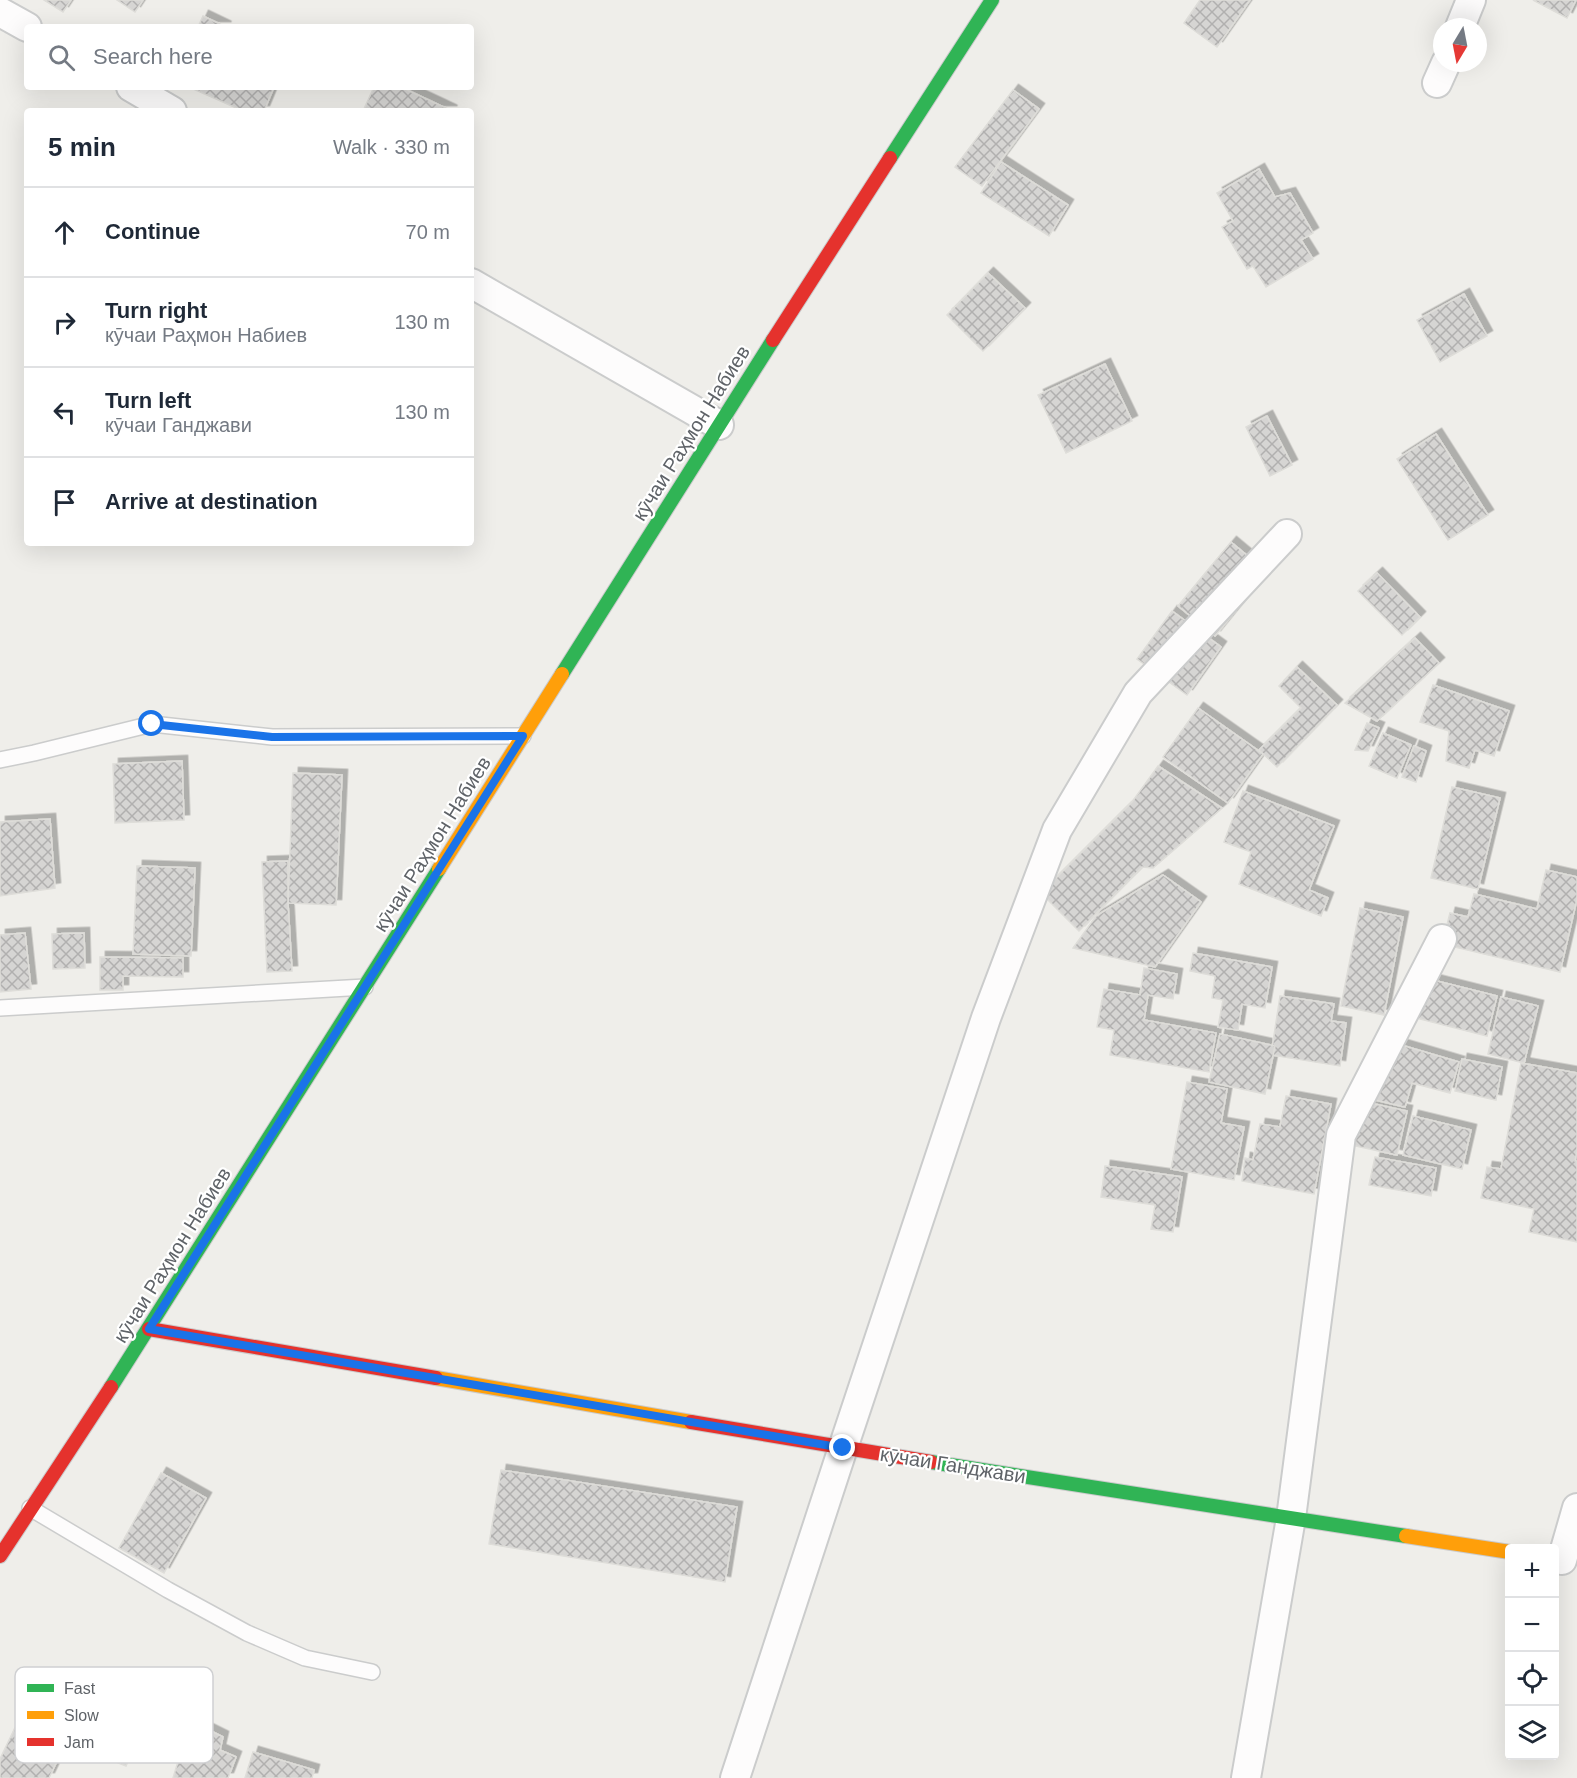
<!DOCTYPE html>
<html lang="en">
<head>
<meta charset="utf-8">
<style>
  :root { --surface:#fff; --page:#f2f2f3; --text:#1f2937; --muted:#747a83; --line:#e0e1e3 }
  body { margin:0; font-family:Arial,sans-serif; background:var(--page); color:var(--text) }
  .controls { position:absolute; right:18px; bottom:18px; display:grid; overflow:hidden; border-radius:6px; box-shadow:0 6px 24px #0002 }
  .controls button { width:54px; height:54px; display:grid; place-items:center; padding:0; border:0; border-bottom:2px solid var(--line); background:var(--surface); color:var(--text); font:30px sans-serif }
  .compass { position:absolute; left:1433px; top:18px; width:54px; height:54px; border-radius:50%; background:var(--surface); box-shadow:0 6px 24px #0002; rotate:190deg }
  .stop { position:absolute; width:18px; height:18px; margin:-14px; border:4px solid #1a73e8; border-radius:50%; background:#fff }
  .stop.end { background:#1a73e8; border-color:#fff; box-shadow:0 2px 6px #0008 }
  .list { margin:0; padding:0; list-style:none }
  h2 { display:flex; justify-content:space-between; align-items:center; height:78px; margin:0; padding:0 24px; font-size:26px }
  h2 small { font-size:20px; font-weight:400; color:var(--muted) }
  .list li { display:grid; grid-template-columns:39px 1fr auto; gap:18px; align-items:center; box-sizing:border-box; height:90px; padding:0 24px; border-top:2px solid var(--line) }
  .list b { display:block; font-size:22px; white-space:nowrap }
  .list p { margin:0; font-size:20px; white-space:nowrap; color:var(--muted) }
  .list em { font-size:20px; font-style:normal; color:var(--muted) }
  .icon { flex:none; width:33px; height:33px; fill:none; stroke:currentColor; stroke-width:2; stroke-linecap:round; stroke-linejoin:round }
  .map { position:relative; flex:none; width:1577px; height:1778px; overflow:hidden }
  .search { position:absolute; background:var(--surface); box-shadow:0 6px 24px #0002; left:24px; top:24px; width:450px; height:66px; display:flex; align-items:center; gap:15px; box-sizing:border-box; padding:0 21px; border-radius:6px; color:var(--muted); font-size:22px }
  .panel { position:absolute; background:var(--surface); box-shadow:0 6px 24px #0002; left:24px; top:108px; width:450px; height:438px; border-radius:6px }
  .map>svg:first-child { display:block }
  .building { fill:url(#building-cross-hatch); stroke:#deddd9; stroke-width:1.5; filter:url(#shadow) }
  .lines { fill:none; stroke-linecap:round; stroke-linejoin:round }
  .lane-casing { stroke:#cbcccc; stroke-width:18 }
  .street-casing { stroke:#cbcccc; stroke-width:32 }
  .fast-casing { stroke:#cacacb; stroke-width:16 }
  .slow-casing { stroke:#cacacb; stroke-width:16 }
  .jam-casing { stroke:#cacacb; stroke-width:16 }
  .lane { stroke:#fdfcfc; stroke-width:15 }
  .street { stroke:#fdfcfc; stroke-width:28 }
  .fast { stroke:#30b455; stroke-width:14 }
  .slow { stroke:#ff9f0a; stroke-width:14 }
  .jam { stroke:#e5322d; stroke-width:14 }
  .route { stroke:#1a73e8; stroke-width:8 }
  .labels { text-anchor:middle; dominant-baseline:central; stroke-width:4.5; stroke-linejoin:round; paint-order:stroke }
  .street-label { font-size:20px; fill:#5f6368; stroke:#fff }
  .key { fill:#fff; stroke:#cfd0d2; stroke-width:1.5 }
  .key-label { font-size:16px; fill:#5f6368 }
</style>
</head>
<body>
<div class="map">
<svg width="1577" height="1778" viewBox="0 0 1577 1778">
  <defs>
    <pattern id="building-cross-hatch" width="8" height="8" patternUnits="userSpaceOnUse" patternTransform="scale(1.5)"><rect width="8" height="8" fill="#d6d5d3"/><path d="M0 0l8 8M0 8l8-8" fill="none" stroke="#b1b0af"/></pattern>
    <filter id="shadow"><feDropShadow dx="5.5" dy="-5.5" stdDeviation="0" flood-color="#0004"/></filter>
  </defs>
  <rect width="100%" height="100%" fill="#efeeea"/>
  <g class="building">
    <path d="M44,0h27l-8,12z"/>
    <path d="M117,0h26l-8,12z"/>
    <path d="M1200,0h50l-33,47 -33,-24z"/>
    <path d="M1533,0h43l-9,18z"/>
    <path d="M203,16l23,11h-28z"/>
    <path d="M189,87h85l-10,24h-21z"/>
    <path d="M374,87h27l51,24h-89z"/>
    <path d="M1013,90l26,19 -57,77 -27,-19z"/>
    <path d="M1001,162l67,43 -19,31 -68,-43z"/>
    <path d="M1259,169l16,28 15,-4 23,40 -12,7 12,19 -47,28 -13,-21 -6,3 -25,-42 11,-6 -16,-28z"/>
    <path d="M988,273l37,35 -42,43 -36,-36z"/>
    <path d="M1464,294l23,42 -47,26 -23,-42z"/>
    <path d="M1105,364l27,57 -66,32 -28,-58z"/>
    <path d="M1267,416l25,49 -22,11 -24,-49z"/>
    <path d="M1436,434l52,81 -40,25 -51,-81z"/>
    <path d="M1231,542l36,30 -52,64 -37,-30z"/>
    <path d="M1377,573l43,44 -18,18 -44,-44z"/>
    <path d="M1172,611l49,36 -34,48 -50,-36z"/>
    <path d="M1415,638l24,25 -62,58 -32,-18z"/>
    <path d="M1297,667l40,38 -60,62 -18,-17 42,-42 -22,-22z"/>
    <path d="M1433,685l76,26 -15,45 -19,-6 -6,18 -23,-7 3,-30 -29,-9z"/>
    <path d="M1198,708l65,46 -35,49 -65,-46z"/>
    <path d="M1367,723l12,5 -11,23 -13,-1z"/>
    <path d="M1383,733l28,12 -14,33 -28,-12z"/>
    <path d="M1414,746l12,5 -10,31 -14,-5z"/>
    <path d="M182,761l2,59 -69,3 -2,-59z"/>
    <path d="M1158,766l64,42 -69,60 -11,-1 -63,64 -38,-38 91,-91z"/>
    <path d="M293,773l49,2 -6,130 -48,-2z"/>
    <path d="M1452,787l48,11 -22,91 -47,-11z"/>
    <path d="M1243,791l91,35 -25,64 19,8 -7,18 -82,-32 12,-32 -27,-10z"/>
    <path d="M50,819l5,69 -55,8v-74z"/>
    <path d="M288,861v42l4,68 -25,1 -5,-110z"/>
    <path d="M137,866l58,2 -4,88 -58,-2z"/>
    <path d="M1546,870l31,7v22l-17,73 -118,-28 8,-31 18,4 6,-23 63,15z"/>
    <path d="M1163,875l38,27 -46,65 -82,-19 23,-32z"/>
    <path d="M1360,908l43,9 -19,98 -43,-9z"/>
    <path d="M25,933l6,56 -31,3v-57z"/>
    <path d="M84,933l1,35 -32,1 -1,-35z"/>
    <path d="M1193,953l79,14 -7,41 -23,-4 -4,26 -20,-3 5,-27 -11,-2 3,-22 -25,-5z"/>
    <path d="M100,957l83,1v19l-60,-1v14h-23z"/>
    <path d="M1144,968l33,6 -4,25 -25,-4 -4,25 72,13 -7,39 -99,-17 4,-25 -17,-3 7,-38 36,6z"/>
    <path d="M1425,978l72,18 -10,40 -71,-18z"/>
    <path d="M1280,996l54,8 -3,17 15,2 -6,43 -69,-11z"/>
    <path d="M1501,997l37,9 -14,57 -36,-9z"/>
    <path d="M1220,1034l55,12 -10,48 -56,-12z"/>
    <path d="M1391,1042l68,20 -9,31 -38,-10 -7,24 -30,-7z"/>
    <path d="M1462,1059l40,8 -6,33 -41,-9z"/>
    <path d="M1521,1063l56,10v78l-2,10h2v81l-48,-10 5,-23 -53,-11 6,-31 14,2z"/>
    <path d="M1187,1082l40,7 -6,34 23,4 -10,53 -63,-11z"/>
    <path d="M1286,1096l45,8 -17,90 -72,-13 3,-23 8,2 7,-36 20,3z"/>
    <path d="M1361,1101l46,10 -10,44 -46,-10z"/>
    <path d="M1413,1116l58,14 -9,39 -59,-14z"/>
    <path d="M1375,1157l61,11 -5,28 -62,-11z"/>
    <path d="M1105,1166l77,11 -9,55 -22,-3 4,-24 -54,-8z"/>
    <path d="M501,1470l236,37 -12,75 -236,-38z"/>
    <path d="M161,1473l45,25 -42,75 -45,-25z"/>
    <path d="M119,1691l20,8 -4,14 10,10 -19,43 -48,-19 15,-42 19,5z"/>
    <path d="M21,1715l45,27 -17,36h-49v-19z"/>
    <path d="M205,1728l18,9 -3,13 16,7 -8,21h-55l13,-43 15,6z"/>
    <path d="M253,1752l61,18 -2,8h-67z"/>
  </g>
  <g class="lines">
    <defs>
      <g id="lane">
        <path d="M0,760l34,-7 118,-29 120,13 251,-1"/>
        <path d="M0,1008l365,-21"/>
        <path d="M30,1508l138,82 79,43 58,25 67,14"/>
      </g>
      <g id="street">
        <path d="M0,12l27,15"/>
        <path d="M1460,27l11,-27"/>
        <path d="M1437,83l9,-20"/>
        <path d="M131,87l41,24"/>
        <path d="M471,283l248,142"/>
        <path d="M1562,1560l15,-52"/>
        <path d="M735,1778l108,-330 143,-430 71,-188 81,-137 149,-159"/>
        <path d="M1246,1778l45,-260 50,-383 101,-196"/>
      </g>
      <g id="fast">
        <path d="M890,158l102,-158"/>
        <path d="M562,674l211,-334"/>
        <path d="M111,1387l328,-518"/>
        <path d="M931,1462l475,74"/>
      </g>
      <g id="slow">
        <path d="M439,869l123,-195"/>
        <path d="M436,1378l255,44"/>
        <path d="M1406,1536l104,16"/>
      </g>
      <g id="jam">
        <path d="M773,340l117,-182"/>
        <path d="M149,1329l287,49"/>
        <path d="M691,1422l240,40"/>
        <path d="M0,1556l111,-169"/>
      </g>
    </defs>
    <use href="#lane" class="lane-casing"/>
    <use href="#street" class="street-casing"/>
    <use href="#fast" class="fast-casing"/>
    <use href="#slow" class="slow-casing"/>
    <use href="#jam" class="jam-casing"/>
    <use href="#lane" class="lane"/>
    <use href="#street" class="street"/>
    <use href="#fast" class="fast"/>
    <use href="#slow" class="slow"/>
    <use href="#jam" class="jam"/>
  </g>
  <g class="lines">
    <path class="route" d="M152,724l120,13 251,-1 -374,593 694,119"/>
  </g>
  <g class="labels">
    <g class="street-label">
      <text transform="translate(691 433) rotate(-58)">кӯчаи Раҳмон Набиев</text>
      <text transform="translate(432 844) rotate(-58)">кӯчаи Раҳмон Набиев</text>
      <text transform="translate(172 1255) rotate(-58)">кӯчаи Раҳмон Набиев</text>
      <text transform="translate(953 1465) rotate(9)">кӯчаи Ганджави</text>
    </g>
  </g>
  <rect x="15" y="1667" width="198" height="96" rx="9" class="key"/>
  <rect x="27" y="1684" width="27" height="8" fill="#30b455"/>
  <rect x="27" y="1711" width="27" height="8" fill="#ff9f0a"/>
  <rect x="27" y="1738" width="27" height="8" fill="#e5322d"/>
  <g class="key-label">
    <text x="64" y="1694">Fast</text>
    <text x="64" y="1721">Slow</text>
    <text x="64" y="1748">Jam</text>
  </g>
</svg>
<div class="controls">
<button>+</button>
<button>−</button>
<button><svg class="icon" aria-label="locate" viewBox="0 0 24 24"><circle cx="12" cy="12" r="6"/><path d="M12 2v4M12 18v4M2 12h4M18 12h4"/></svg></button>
<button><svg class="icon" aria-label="layers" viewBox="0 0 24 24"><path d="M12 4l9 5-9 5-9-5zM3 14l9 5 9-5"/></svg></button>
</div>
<svg class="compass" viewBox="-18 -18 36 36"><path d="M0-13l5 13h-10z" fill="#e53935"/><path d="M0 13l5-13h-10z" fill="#747a83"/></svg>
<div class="stop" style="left:152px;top:724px"></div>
<div class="stop end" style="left:843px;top:1448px"></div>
<div class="search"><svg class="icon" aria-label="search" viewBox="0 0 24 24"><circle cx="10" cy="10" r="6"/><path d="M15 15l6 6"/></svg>Search here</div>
<section class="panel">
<h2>5 min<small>Walk · 330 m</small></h2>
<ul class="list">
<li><svg class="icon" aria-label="ahead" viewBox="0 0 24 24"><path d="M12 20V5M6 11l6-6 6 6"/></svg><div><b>Continue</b></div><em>70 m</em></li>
<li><svg class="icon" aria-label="right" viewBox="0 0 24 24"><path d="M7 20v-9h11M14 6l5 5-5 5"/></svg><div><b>Turn right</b><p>кӯчаи Раҳмон Набиев</p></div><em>130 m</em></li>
<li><svg class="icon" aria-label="left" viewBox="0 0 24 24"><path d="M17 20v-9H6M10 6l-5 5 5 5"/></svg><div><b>Turn left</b><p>кӯчаи Ганджави</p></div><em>130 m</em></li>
<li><svg class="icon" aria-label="arrive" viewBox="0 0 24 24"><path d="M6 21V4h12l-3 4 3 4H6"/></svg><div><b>Arrive at destination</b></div></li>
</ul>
</section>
</div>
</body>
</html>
